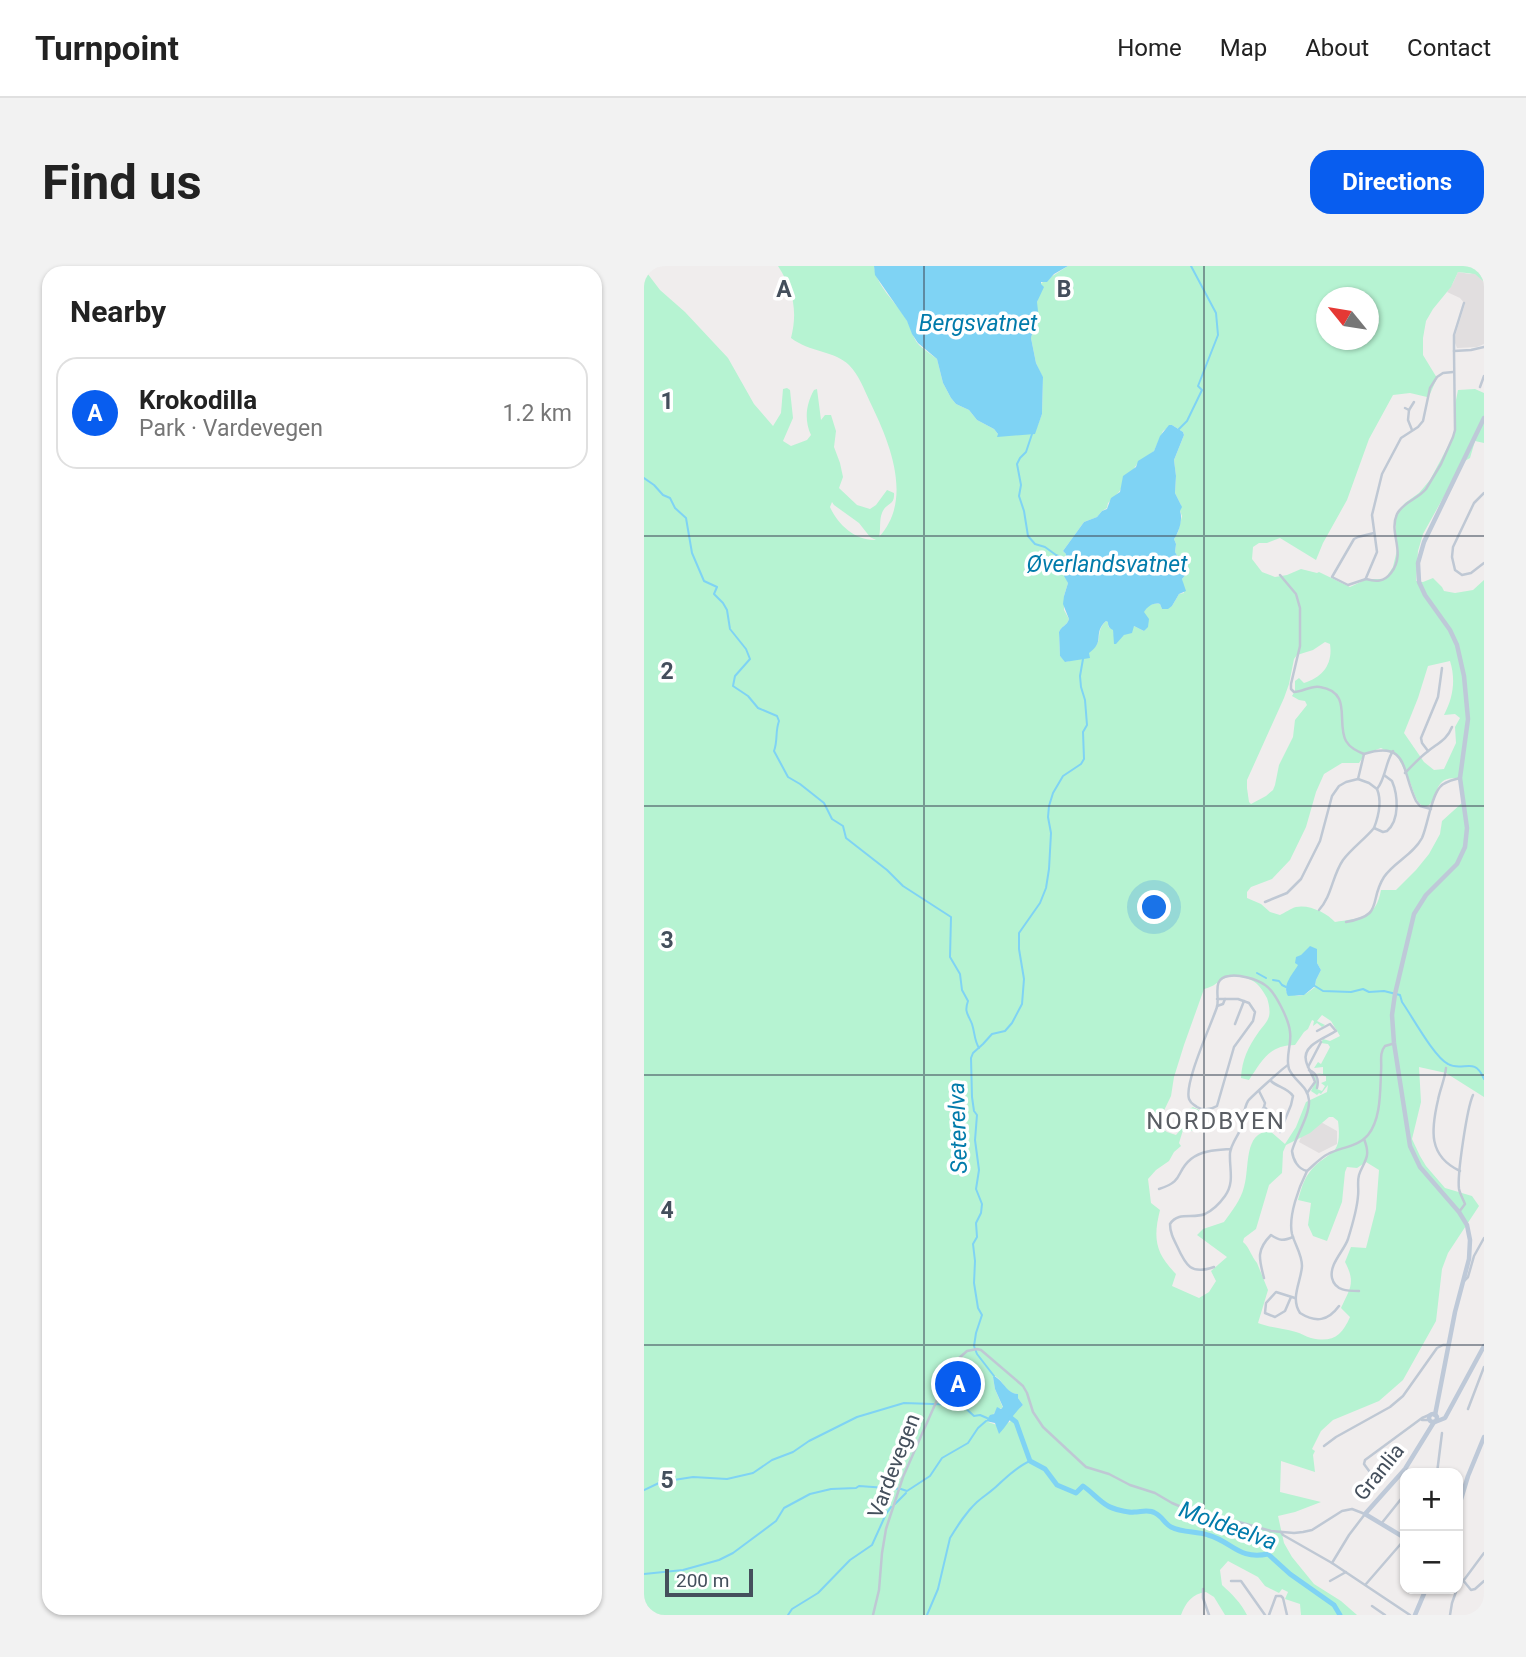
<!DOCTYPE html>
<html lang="en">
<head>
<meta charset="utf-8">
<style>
  :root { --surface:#fff; --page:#f2f2f2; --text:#222; --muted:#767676; --line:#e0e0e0; --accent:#085def }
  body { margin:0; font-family:Roboto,sans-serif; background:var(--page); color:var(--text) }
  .controls { position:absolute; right:21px; bottom:21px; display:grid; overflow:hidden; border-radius:14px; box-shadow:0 2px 5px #0004 }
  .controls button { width:63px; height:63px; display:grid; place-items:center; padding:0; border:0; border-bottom:2px solid var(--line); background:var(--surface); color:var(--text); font:35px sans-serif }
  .compass { position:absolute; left:672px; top:21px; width:63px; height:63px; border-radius:50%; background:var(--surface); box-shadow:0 2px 5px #0004; rotate:300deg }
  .scale { position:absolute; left:21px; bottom:18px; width:88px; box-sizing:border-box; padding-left:7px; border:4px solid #444f5c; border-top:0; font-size:19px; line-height:24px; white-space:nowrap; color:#444f5c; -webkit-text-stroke:5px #fff; paint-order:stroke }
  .you { position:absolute; left:511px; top:642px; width:24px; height:24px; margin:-18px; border:5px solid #fff; border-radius:50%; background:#1a73e8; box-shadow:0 0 0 10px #1a73e833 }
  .badge { display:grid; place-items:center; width:46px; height:46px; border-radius:50%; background:var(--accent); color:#fff; font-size:23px; font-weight:700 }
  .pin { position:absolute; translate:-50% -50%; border:4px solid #fff; box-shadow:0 2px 7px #0006 }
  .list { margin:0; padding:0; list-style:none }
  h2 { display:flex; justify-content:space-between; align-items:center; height:91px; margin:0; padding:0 28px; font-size:30px }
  h2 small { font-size:23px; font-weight:400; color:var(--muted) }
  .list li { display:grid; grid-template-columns:46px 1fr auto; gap:21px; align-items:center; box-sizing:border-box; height:112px; margin:0 14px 14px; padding:0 14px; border:2px solid var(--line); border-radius:21px }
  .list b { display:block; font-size:26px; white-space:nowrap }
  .list p { margin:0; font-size:23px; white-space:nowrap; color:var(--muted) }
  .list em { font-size:23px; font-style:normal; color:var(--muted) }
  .map { position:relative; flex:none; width:840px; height:1349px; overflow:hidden; border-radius:21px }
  header { display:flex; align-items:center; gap:42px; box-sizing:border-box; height:98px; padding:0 35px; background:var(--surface); border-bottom:2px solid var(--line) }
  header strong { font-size:33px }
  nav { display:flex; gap:38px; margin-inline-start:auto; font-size:24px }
  .intro { display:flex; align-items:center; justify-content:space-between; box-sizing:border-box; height:168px; padding:0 42px }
  h1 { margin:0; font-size:49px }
  .button { padding:18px 32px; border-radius:21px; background:var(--accent); color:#fff; font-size:24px; font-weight:700 }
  main { display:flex; gap:42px; padding:0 42px }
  aside { flex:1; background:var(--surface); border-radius:21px; box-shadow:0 2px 5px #0004 }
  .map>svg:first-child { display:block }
  .education { fill:#e1dedf }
  .green { fill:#b6f3d2; fill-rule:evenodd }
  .water { fill:#7fd3f4 }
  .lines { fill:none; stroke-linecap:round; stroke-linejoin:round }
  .stream { stroke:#7fd3f4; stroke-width:2 }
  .river { stroke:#7fd3f4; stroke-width:5 }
  .street { stroke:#bfc8d4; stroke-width:2.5 }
  .secondary { stroke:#bec9d8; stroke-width:4.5 }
  .grid { fill:none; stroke:#444f5c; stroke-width:2; stroke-opacity:0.55 }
  .labels { text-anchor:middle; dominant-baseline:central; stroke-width:7; stroke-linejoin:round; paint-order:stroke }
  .street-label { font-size:21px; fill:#444f5c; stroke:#fff }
  .water-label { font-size:23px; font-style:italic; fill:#017bab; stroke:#fff }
  .quarter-label { font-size:24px; letter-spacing:2px; fill:#595d63; stroke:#fff }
  .grid-label { font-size:23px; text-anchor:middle; font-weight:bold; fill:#444f5c; stroke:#fff; stroke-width:7; stroke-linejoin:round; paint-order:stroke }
</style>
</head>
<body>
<header>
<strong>Turnpoint</strong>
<nav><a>Home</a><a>Map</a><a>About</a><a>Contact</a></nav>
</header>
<div class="intro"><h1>Find us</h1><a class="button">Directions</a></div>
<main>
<aside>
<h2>Nearby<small></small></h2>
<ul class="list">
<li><span class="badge">A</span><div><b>Krokodilla</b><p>Park · Vardevegen</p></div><em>1.2 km</em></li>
</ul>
</aside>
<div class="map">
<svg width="840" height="1349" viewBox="0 0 840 1349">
  <rect width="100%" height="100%" fill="#f0eded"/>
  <g class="education">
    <path d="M839,0h1v78l-7,3 -20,1 -2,-5v-7l10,-32 -5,-6 -13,-6 6,-9 5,-11 12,2 10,-3z"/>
    <path d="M666,850l27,15v13l-18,9 -20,-11z"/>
  </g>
  <path class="green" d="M134,0h96c2,20 22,36 32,53 5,8 6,18 13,26 5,5 12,9 18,14l6,24 8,15 5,6 13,6 8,10 17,9 4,5v2l37,-4 7,-18 1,-36 -7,-15 -5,-25 3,-11 3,-25 3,-10v-8l28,-18h416v16l-9,-8 -17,-2 -7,15 -18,22 -7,12 -3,17v17l14,23 -7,16 -3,3 -17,-4 -17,2 -24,44 -22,61 -24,43 -7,17 -36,-22 -13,5h-8l-6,4 -1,12 10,13 13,5 12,-2 14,-6 16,4 2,-1 31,15 17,-8h18l8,-12 4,-17 -2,-34 10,-13 14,-10 11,-13 24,-45 1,-30 3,-15 17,-1 9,4v50l-9,-2 -5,17 -7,4 -40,72 -5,17 -2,30 7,1 10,-4 9,9 2,4 11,2 18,-3 11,-10v517l-38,-24 -27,-6 2,35 -9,37 8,17 6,10 19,22 27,8 7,10 -31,47 -6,16 -6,52 -33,59 -24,21 -46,19 -12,11 -9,18 3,2 -2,4 2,17 -34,-11 -1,31 41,10 -26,10 -17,4 6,27 8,14 22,27 27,17 16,14h-56l-1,-11 -15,-5 3,-7 -6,-3 -3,4 -14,-7 -7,-9 -30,-16 -8,9 2,15c10,9 19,18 25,30h-22l-11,-18 -8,-5c-14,2 -20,10 -25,23h-537v-1346l16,21 25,22 43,46 26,46 19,22 8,-13 2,-24 4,-1 3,2 3,28 -10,23 8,5 16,-6 4,-5c-7,-15 -5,-31 3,-45l3,-1 4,31 4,-5h6l5,16 -2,16 6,16 3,14 -4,11 18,17 13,4 6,-4 11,-15 7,3c1,13 -8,9 -12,20 -3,7 -1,17 -3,24 35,-38 10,-96 -9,-135 -6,-13 -11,-27 -21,-37 -14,-14 -40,-13 -58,-27 7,-27 2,-49 -13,-72zM682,32h42v42h-42zM528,159l11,7 1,3 -10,25 2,16 -1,17 6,12 -1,6 2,5 -4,16 -4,7 2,5 -1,8 12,21 -5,6 2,14 -5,1 -7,12 -10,3 -2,-5c-7,-2 -14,2 -17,8 6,8 7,10 1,19l-10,-5 -16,14 -4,-5 -1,-6c-5,-1 -5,-3 -5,-7l-2,-1c-13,13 0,20 -17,31v3l-23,7 -6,-6 -1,-24c2,-6 8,-6 10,-13l-5,-9v-14l4,-13 -4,-12 2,-17 -3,-3 21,-29 13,-5 5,-6 5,-3 1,-5 11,-11 18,-28 17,-13 9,-20zM188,236l2,3 25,18 11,14 6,3c-20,1 -38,-15 -46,-33zM681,376l5,2c3,20 -7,33 -26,39l-5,-5 -4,3v10l-3,5 7,4 6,1 2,4 -12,15 -2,17 -14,28 -4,20 -2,5 -7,6 -15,8 -2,-2 -2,-14v-8l37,-82 5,-14 5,-25 3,-4 16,-5zM806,395c6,19 3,37 -6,54l11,-1 5,4 -5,9 1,16 -12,26 -10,1 -10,-8 -20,-29 14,-35 10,-32zM737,482l16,8c5,9 9,17 13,26 3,7 8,30 19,23 9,-5 4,-31 30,-26l4,23 -21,19 -2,13 -11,20 -13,16 -20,20h-15c-5,29 -22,28 -46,32 -8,-9 -26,-18 -39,-15 -5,1 -11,6 -16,8l-10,-3 -9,-8 -14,-6v-6l4,-5 21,-8 18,-19 16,-33 10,-35 8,-18 18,-11h17l6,-9zM673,689v8l4,7 -5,10 -1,7c-12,10 -15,11 -29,5v-5zM583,711c21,-1 30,2 40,21 2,6 4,15 1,21 -2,5 -7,9 -10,14 -10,14 -16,27 -17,45l8,2c13,-19 20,-35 46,-35l9,-13 4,-3 4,-9 2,1 -1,5 4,-3 5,4 3,-2 -8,-4 5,-6 9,6 9,15 -10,5 -7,-2 -2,4 7,1 2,3 -9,17 -3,-2 -4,6 9,-1v7l-7,-1 10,3v5l-5,2 4,3 -3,5 -5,-2 1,-9 -6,-7 4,8 -5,10 6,4 2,-2 2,1 7,-9 -1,7 -21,10 -10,25 -11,17 -15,-13c-27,1 -20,37 -26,56 -3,13 -13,25 -20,35l-21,7 -6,6 30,22 -16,14 5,10 -7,11 -10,6 -27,-12 4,-12c-21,-21 -23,-36 -16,-64l-9,-7 -3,-24 8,-9 13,-9 5,-9 7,-6 -2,-3 4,-13 6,2 4,-2 7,-18 -1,-2 -6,-3 -6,3 -5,18 -6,7 -9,-3 -10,-7 14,-29 3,-19 10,-32 20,-56c10,-2 14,-8 23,-12zM685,851h4l5,4c5,39 -11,28 -29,52 -6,8 -8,17 -11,27l13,3 -3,22 5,11 14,5 15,-39 3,-30 2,-5 10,1 9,-6 13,8 -3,39 -10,39 -15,-1 -6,15c11,21 5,26 -4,46l9,9c-8,19 -18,26 -39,21 -5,-1 -10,-5 -15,-6 -13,-4 -25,-4 -38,-9l10,-33 -11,-27c-6,-7 -7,-15 -14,-21l1,-4 12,-9 13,-44 13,-12 1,-21 3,-7 24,-12zM351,1110c9,5 10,17 23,18v4l5,7 -11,9 -2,8 -13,3 -9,-3 9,-13 6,-1 -8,-19 -2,-12z"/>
  <g class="water">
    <path d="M230,0h194l-14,8 -7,8h-6v2l3,3 -7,15 2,18 -5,7 -3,11 5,25 7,14 -1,37 -7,20 -38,3 1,-3 -4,-5 -17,-9 -8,-10 -13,-6 -5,-6 -8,-15 -6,-24 -19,-16 -6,-9 -5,-13 -32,-46z"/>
    <path d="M525,159h3l11,7 1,3 -10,25 2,16 -1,17 7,14 -2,4c3,8 -1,21 -6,28l2,5 -1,8 12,21 -5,6 4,12 -7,3 -7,12 -4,3h-6l-2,-5c-7,-2 -13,3 -16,8l5,7 -1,8 -4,4 -10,-5 -2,7 -8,2 -8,9h-2l-1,-14c-4,-2 -5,-4 -5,-8l-2,-1c-14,13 0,20 -17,32l1,5 -25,4 -5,-6 -1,-24c2,-6 8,-6 10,-13l-6,-15 1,-8 4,-13 -4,-7 2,-22 -3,-3 21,-29 13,-5 5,-6 5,-2 4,-11 9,-6 3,-16 13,-9 2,-6 16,-10 6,-15z"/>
    <path d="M666,680l7,3v14l4,7 -5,10 -1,6 -11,9 -16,1c-6,-11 4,-21 10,-31l-3,-2 1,-6 5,-2z"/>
    <path d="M350,1110c10,5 12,17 24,18v4l5,7c-10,9 -15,19 -24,29l-4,-11 -9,-2 4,-6 4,-1 3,-7 4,2 2,-2 -8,-18 -2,-12z"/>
  </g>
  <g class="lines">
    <g class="stream">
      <path d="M535,163l8,-8 15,-31 -4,-4 20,-51 -2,-22 -25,-47"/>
      <path d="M388,168l-6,18 -6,6 -3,6 4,21 -2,11 5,15 4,25 7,8 10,3 11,8 9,4"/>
      <path d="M0,212l10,7 9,10 7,3 5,10 11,10 6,35 12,28 13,6 -3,7 9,9 4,7 3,19 16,20 4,10 -15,17 -2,10 15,10 10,12 19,8 2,5c-4,11 -1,19 -5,30l14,26 12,7 24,19 8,16 11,7 3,12 41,32 16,16 48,31 -1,40 10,17 2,16 6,11c-4,11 0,13 4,23 3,9 2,16 7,24"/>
      <path d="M613,707l9,5"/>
      <path d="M629,714l6,1 3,4 4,2"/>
      <path d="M671,720l8,5 28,1 12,-3 6,3 15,-1 16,4 2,7c10,14 32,55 46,62 15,9 26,-9 36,15"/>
      <path d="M350,1110l-17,-22 -3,-8 2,-13 6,-18 -4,-7 -4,-25 1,-22 -2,-17 4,-7 -1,-14 5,-10 1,-9 -6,-15 3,-19 -4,-30 2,-25 -3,-4 -2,-14 -1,-39 2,-5 10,-9 9,-10 13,-3 7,-8 10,-19 2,-25 -5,-30v-16l21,-30 6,-15 3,-19 2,-36 -3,-16 1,-11 4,-13 10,-17 18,-12 3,-5 -1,-27 4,-7 -2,-25 -4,-13 -1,-11 3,-17"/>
      <path d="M0,1224l17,-8 32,-5 34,2 26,-6 19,-13 21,-8 16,-11 48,-24 47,-14 58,2 12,11 6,-1 7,3"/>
      <path d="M251,1238l11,-11"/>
      <path d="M0,1308l39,-4 36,-10 14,-7 43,-32 8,-13 26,-14 21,-5 25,-1 3,-2 42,3 6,2 23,-15 12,-18 26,-15 10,-15 8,-7"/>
      <path d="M144,1349l4,-6 26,-16 32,-33 22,-15 14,-31 5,-7"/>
      <path d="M283,1349l11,-26 12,-51c8,-13 16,-26 27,-36 7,-6 15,-11 22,-18 10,-9 19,-18 31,-23"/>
    </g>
    <path class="river" d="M367,1152l5,4 14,39 15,8 12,16 19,8 7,-7c9,6 16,15 25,20 5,3 21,7 26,6 7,0 15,-3 21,1 7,3 10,11 16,14 12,6 25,4 37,8 25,7 30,25 60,19l22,20 44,31 6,10"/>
    <g class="street">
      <path d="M810,85v-16l10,-32"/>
      <path d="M836,121l4,-11"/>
      <path d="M761,142l4,2 -1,10 4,10"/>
      <path d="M765,144l5,-8"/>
      <path d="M840,227l-10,10 -21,44 -1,10 3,13 7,5 9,-2 13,-10"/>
      <path d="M636,309l16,19 4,14v38l-9,38v5l3,3c9,0 17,-7 26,-5 33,5 16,36 26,54 4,7 11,10 18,13 45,-14 37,16 52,47l4,5 11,3"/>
      <path d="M722,312l11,-26 -5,-37 10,-41 19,-36 17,-11 5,-6 7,-33 7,-11 6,-4 10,-1"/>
      <path d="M722,313c10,3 18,3 25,-6 16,-21 -3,-39 6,-59 6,-12 21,-15 29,-25l15,-25 12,-27 2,-7 -1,-79 17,-1 13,-3"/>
      <path d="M722,313l-18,6 -16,-8 22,-38 4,-2 16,-4"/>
      <path d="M784,485l-6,-8 -1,-5 17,-41 4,-29"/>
      <path d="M761,507c7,-7 14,-15 22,-21 11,-9 20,-12 25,-25"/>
      <path d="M714,513l11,4 8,6c9,-11 8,-26 16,-38"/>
      <path d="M733,523c5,12 2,26 -3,39l9,4 4,-1c13,-11 11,-36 5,-50l-8,-6"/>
      <path d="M621,636l22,-9 14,-14 19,-38 12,-45 7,-10 7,-4 12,-3 6,-25"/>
      <path d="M675,644c13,-14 13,-34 24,-50 9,-12 22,-21 31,-32"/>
      <path d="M702,656c39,-7 22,-20 38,-45 10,-15 29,-22 38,-39 6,-14 9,-41 18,-51 5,-6 13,-7 20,-9"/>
      <path d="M573,733h21l11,4 6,9 -2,9 -19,26 -17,59c-7,4 -13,5 -20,1 -4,-3 -6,-3 -8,-8 -5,-16 22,-74 28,-92 3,-11 -6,-29 12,-31 9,-2 28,3 36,9 10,6 24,35 25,47 2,12 -5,25 -1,37 5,12 19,17 20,31 1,15 -13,36 -17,51 1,9 6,18 15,20 7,-6 13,-13 21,-17 13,-7 30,-7 40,-19 13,-16 12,-43 13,-63 1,-10 -2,-19 4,-26l7,-2"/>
      <path d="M573,740l6,-2 2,-5"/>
      <path d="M591,758l9,-23"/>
      <path d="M664,801l13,-25"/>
      <path d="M802,802c-1,11 -6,21 -8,32 -7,30 -10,56 22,71"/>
      <path d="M665,804c9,4 10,10 8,18"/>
      <path d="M627,815c6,6 17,7 22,15l-2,9 -11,27"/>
      <path d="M615,825l6,12 -1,4 -3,5 4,3 3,-1 1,-3 -5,-4"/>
      <path d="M663,827l8,-11c-2,-7 -7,-13 -9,-21 -4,-16 19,-23 30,-30l-6,-7 -13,7"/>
      <path d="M663,905c-8,16 -19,45 -15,63 3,11 10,20 10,32 -1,16 -12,32 -2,47 16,10 28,8 39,-7"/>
      <path d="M515,923c26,-8 16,-17 32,-30 11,-9 27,-9 40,-10"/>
      <path d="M815,946l6,-8c-2,-5 -5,-10 -6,-15 -2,-14 8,-81 14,-94"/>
      <path d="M570,1001c-23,8 -28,-1 -37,-21 -4,-8 -7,-14 -7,-22 8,-13 23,-5 35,-10 8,-4 15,-11 20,-18 10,-14 4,-28 5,-43 1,-9 8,-17 11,-25 3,-8 2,-19 7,-27 1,-2 36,-34 40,-36"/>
      <path d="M620,1012c-5,-19 -8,-28 7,-43 9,6 12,6 22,2"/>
      <path d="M820,1015l4,-4 6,-21 10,-18"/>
      <path d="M715,1025c-11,0 -24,0 -27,-13 -3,-14 12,-27 16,-39 4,-13 9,-29 10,-43 1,-7 -1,-14 1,-21 2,-7 7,-13 8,-20 1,-6 -1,-11 -3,-16"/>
      <path d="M647,1031l-6,14 -10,6 -10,-4 1,-10 10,-11 19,6"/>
      <path d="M824,1143l16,-42"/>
      <path d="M778,1154h7"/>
      <path d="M680,1180l12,-9 54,-30 13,-11 34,-48 6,-3h6"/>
      <path d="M737,1205l-6,4h-3l-8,-11 1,-4 57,-42 7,-3"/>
      <path d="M793,1207l5,-40"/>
      <path d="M737,1258l24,-30"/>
      <path d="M637,1266l2,3 49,28 78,52"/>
      <path d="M814,1308l13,16 4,-1 9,-8"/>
      <path d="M587,1315h10l24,34"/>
      <path d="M686,1315l16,-9"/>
      <path d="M722,1318l39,-45"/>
      <path d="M814,1322l26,-35"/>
      <path d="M559,1323v9l6,17"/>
      <path d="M728,1340l13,9"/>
      <path d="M229,1349l6,-25 3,-37 4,-24 17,-52 34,-77 15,-21 6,-20 9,-8 10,-2 4,1 42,36 4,7 6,19 10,15 43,40 23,7 21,11 25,8 17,10 31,13 36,6 32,9 23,2 9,-1 9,-2 30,-19 10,-2 13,5 -16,21 -17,28"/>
      <path d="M625,1349l7,-19h5l2,2 4,17"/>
      <path d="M806,1349l2,-12 5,-14"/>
    </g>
    <g class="secondary">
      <circle cx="789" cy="1152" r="4"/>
      <path d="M791,1149l20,-103 14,-53 1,-19 -3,-15 -8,-13 -39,-45 -10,-21 -16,-103 -2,-28 3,-21 19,-80 12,-19 31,-31 8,-17 2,-19 -7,-50 8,-59 -4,-43 -7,-31 -7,-15 -25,-35 -6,-13 -1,-19 6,-21 60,-124"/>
      <path d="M791,1156l10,-4 39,-72"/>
      <path d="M814,1243l10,-33 16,-39"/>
      <path d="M761,1272l-40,-24 40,-45 29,-47"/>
      <path d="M771,1349l11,-26"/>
    </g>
  </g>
  <path class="grid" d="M280,0v1349M560,0v1349M0,270h840M0,540h840M0,809h840M0,1079h840"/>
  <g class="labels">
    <g class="street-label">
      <text transform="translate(250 1200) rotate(-69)">Vardevegen</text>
      <text transform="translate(735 1206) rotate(-51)">Granlia</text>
    </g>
    <g class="water-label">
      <text x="334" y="57">Bergsvatnet</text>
      <text x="463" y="298">Øverlandsvatnet</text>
      <text transform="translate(314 862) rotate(-92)">Seterelva</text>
      <text transform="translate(584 1260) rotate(20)">Moldeelva</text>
    </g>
    <g class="quarter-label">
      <text x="572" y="855">NORDBYEN</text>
    </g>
  </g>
  <g class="grid-label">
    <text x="140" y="31">A</text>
    <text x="420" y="31">B</text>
    <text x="23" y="143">1</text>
    <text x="23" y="413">2</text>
    <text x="23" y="682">3</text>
    <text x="23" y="952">4</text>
    <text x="23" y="1222">5</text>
  </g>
</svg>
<div class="controls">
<button>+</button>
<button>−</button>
</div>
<svg class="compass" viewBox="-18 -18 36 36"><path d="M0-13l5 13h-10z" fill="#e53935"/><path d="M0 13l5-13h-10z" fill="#767676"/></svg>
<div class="scale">200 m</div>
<div class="you"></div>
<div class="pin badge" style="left:314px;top:1118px">A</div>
</div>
</main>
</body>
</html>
